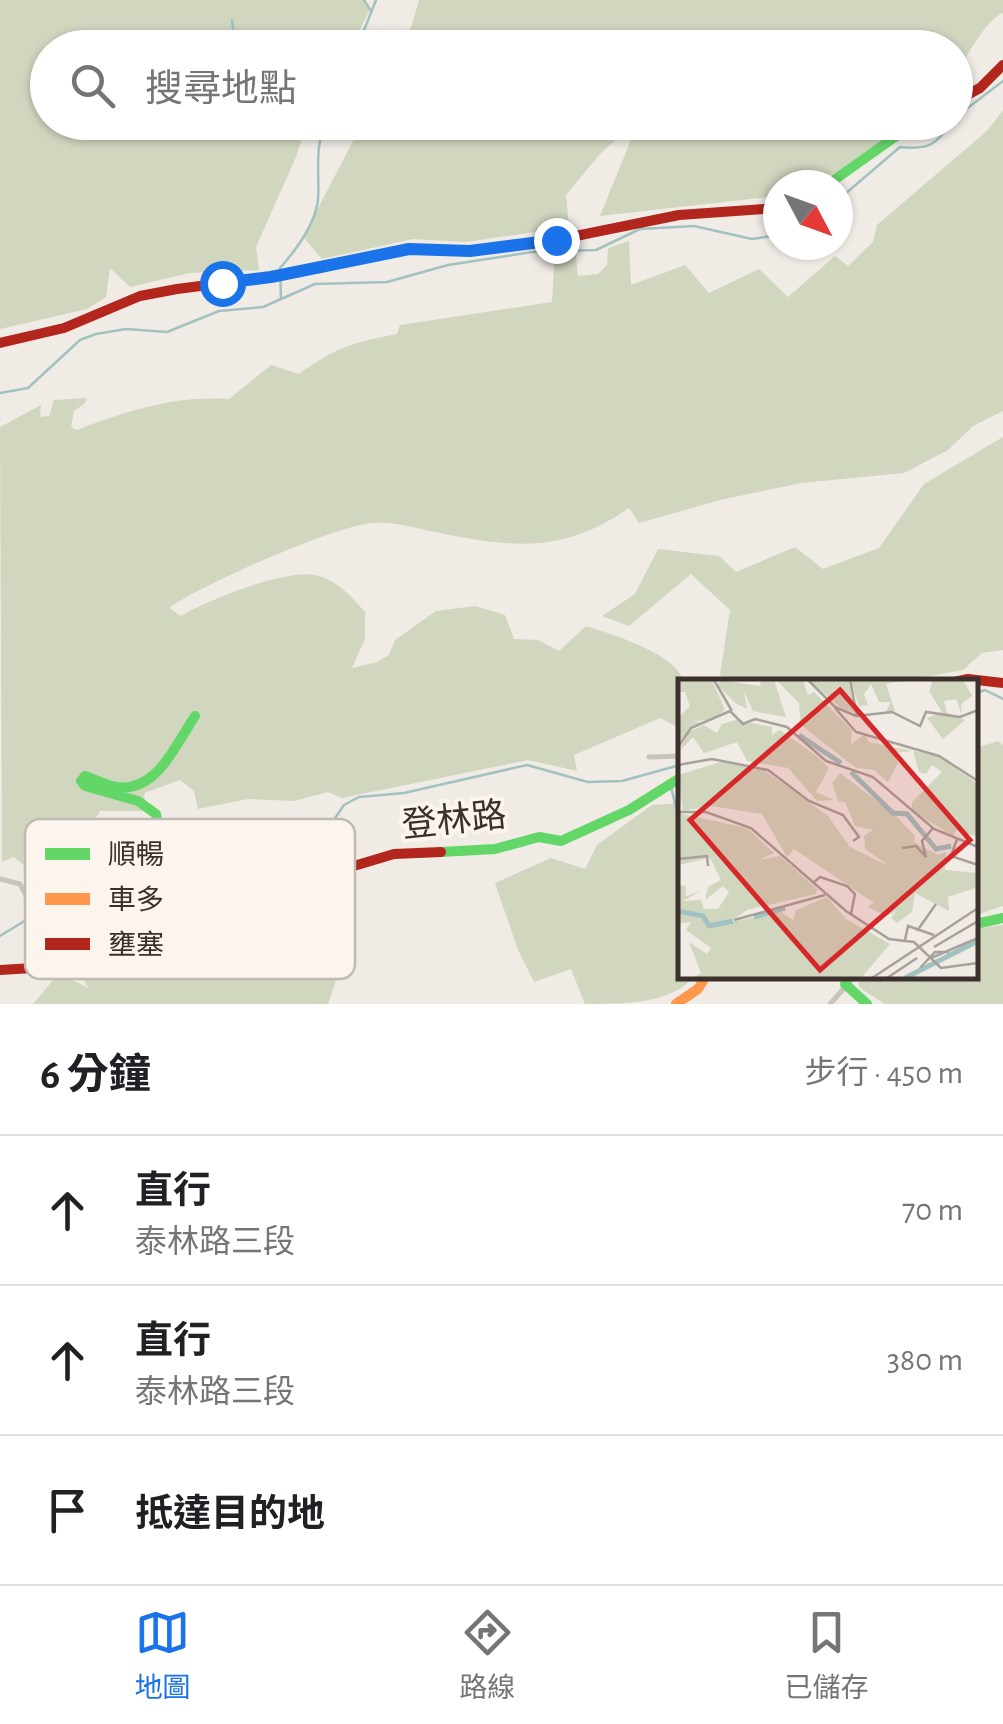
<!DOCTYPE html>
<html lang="zh-TW">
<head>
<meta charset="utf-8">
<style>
  :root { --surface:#fff; --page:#f6f6f6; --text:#202124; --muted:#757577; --line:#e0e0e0; --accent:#1a73e8 }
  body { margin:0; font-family:"Alegreya Sans","Noto Sans TC",sans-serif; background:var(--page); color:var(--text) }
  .compass { position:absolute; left:763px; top:170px; width:90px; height:90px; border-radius:50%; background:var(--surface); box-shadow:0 2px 8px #0004; rotate:131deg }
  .stop { position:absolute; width:30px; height:30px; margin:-22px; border:8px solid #1a73e8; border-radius:50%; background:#fff }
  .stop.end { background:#1a73e8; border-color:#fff; box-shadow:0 2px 10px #0008 }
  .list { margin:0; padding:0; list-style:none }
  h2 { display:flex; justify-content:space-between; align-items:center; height:130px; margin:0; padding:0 40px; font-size:42px }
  h2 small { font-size:32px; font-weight:400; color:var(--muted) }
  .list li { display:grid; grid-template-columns:65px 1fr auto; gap:30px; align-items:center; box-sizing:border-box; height:150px; padding:0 40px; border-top:2px solid var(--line) }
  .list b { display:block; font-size:38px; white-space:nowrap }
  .list p { margin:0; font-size:32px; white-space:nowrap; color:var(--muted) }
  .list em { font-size:32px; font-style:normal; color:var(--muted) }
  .icon { flex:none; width:55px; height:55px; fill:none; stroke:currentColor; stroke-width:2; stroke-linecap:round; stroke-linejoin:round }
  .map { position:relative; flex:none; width:1003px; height:1004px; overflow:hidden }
  .search { position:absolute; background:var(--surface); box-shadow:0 2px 8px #0004; left:30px; right:30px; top:30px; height:110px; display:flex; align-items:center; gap:25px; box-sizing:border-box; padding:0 35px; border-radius:55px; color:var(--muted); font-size:38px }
  .sheet { height:580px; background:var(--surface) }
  nav { display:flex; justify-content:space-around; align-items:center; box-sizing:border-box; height:140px; border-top:2px solid var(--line); background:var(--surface); font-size:28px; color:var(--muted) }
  nav a { display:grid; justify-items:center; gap:5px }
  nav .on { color:var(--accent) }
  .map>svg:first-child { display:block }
  .green { fill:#d1d6bf }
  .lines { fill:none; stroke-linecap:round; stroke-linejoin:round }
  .stream { stroke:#a1c2c1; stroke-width:2.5 }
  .street { stroke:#c9c3be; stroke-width:5 }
  .fast { stroke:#63d668; stroke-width:10 }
  .slow { stroke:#ff974d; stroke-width:10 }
  .jam { stroke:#b3261e; stroke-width:10 }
  .route { stroke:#1a73e8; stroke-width:12 }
  .labels { text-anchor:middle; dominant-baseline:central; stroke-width:8; stroke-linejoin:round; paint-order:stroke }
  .street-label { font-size:35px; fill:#3b302b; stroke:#fbf5ee }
  .inset-river { fill:none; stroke:#a1c2c1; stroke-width:5 }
  .inset-road { fill:none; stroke:#a8a09b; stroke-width:2.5 }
  .view { fill:#d62828; fill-opacity:0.15; stroke:#d62828; stroke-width:5 }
  .inset-edge { fill:none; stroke:#3b302b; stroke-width:5 }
  .key { fill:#fbf5ee; stroke:#c1bab4; stroke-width:2.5 }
  .key-label { font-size:28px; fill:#3b302b }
</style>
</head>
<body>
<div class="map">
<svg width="1003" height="1004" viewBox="0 0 1003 1004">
  <rect width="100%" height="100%" fill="#f0ebe5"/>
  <g class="green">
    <path d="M0,0h365l4,11 -16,33 -16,-8 -17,12h-272v74l259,1 -11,34 -40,90 3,23 -69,3 -60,14 -20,-19 -4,29 -19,12 -87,20z"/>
    <path d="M419,0h584v13c-15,5 -40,46 -45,62 -1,4 0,13 0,18l-2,1v-46l-555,-1 11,-22z"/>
    <path d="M1003,110v301l-30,15 -25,24 -44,23 -103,10 -81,17 -81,23 -10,-15c-65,45 -114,40 -189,25 -22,-4 -45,-12 -68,-10 -38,3 -171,62 -203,85l12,8c27,-16 104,-47 134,-41 22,5 36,21 50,37v27l-13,29 25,-6 12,-7 6,-15 41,-29 39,-5 30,9 9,24 24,1 21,11 27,-25c22,7 92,28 97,55 1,5 -3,37 -3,47l-20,-10 -86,37 3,16 -49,-11 -186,38 -14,-6 -34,9 -46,-2 -50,10 -4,-18 -14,-11 -36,13 2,18h-46l-11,19 -11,4 -5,-16 -25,12 5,32 -21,10 -18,-15 -12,5 -2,-435 41,-22 -1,12 9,-1 5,-16 33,-2 -2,5 -11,8 -3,16 6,3c54,-20 95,-34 152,-31l42,-34 28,9c35,-26 56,-32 98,-40l3,-9 152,-23 2,-37 -12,-15 33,-4 3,30 20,-2 9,-9 1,-17 21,-7 2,44 54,-20 24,28 50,-24 29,28 47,-41 13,10 25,-24 4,-17 111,-95z"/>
    <path d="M363,122h543v1l-69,49 -29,13h-30v11l-178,20 30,-74 -5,-11 -26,24 -33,40 3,32 -103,15 -53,-3 -91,20 -19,-22z"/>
    <path d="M1003,437v213l-21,3 -19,17 -59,11h-179l-5,-6 10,-65 -39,-36 -62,52 -27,-10 33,-22 23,-45 61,7 17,16 59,-25 28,22 56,-21 45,-64z"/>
    <path d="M998,741l5,4v161l-27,9v-167z"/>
    <path d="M680,803v173l13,1c-21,27 -71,27 -108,27l-14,-35 -37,13 -16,-32 -23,-67 56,-25 34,11 12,-24 55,-40z"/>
    <path d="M303,879l34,30 3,59 -12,36h-295l26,-31 29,15 -18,-36 50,-20 45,-29 77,-7z"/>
    <path d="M1003,925v79h-118l-25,-16 -2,-7 8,-4 110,-1v-47z"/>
  </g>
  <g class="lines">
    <g class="stream">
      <path d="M364,0l7,11"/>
      <path d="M232,20l2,16 12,12"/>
      <path d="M357,48l19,-48"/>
      <path d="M956,117l47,-36"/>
      <path d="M838,200l62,-53c30,3 35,-2 52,-25"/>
      <path d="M281,298l-1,-30c16,-18 35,-44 38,-68 2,-24 -5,-58 10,-78"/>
      <path d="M0,393l28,-5 52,-48 16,-6 30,-5 41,3 52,-21 44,-4 52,-23 72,-2 61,-17 84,-13 64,-2 44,-21 54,-3 58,13 26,-4"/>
      <path d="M976,693l9,-3 18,9"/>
      <path d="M671,787l9,38"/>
      <path d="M0,936c20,-13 52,-28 62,-50 7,-16 7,-31 17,-45l88,-5 40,4 74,-10 28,17 9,-4 26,-38 15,-8 45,-4 123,-28 61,17 34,-1 58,-16"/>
    </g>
    <g class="street">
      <path d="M649,757l31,-1"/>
      <path d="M0,879l20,5 26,49v27"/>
      <path d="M830,1004l25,-28"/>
    </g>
    <g class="fast">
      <path d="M827,185l89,-63"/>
      <path d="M441,852l54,-3 44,-12 22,4 68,-31 51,-32"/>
      <path d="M167,899l3,-16 -14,-69 -18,-13 -53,-15 -4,-5 4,-5c10,3 20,9 31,11 41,6 60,-43 79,-71"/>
      <path d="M976,924l27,-6"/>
      <path d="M845,984l22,20"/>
    </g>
    <path class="slow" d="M676,1004l22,-15 8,-13"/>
    <g class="jam">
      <path d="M956,101l24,-13 23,-23"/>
      <path d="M0,343l64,-15 76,-32 37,-7 94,-12 138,-28 61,2 86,-11 123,-25 99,-7"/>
      <path d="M954,682l14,-3 35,4"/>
      <path d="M0,970l33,-2 33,-21 47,-17 54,-31 81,-9 44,-14 45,-5 57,-17 47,-2"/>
    </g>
  </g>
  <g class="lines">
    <path class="route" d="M222,283l49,-6 138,-28 61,2 86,-11"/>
  </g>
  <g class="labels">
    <g class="street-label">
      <text transform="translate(454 821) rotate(-6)">登林路</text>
    </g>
  </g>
  <g transform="translate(678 679)">
    <rect width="300" height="300" fill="#f0ebe5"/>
    <path d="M0,1h34l13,30 -13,10 -21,1 9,1 -22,20v-24l12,-12 -5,-14h-7zM43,1l39,6 1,-6h13l12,37 -33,-6 -9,-19 3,17 -12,-6 -17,-18zM98,1h27l5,15 6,-3 38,38 -1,14 14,-10 4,8 43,9 -18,2 4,10 -10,19 -14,-12 -18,-2 -55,-43 -2,-22zM131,1h39l8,33 -15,-5zM172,1h56l-20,4 9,27h-9l5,-9h-12l-8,-18 -7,10 4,11 -9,1zM255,1h30l9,16 -11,8 1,11 -6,-16 -12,2 3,12 18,7 -22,19 -16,-21 15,-6 -13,-21zM58,41l36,7v8l8,-5 38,27 11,11 -13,24 18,8 -17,1 -29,-33 -41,-7 -10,-19 -33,11 -11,-16 -15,16 10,-21 16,-7 13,8 5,-9zM235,72l25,5 40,28v53l-22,-7 -3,6 -41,-25v-9l30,-30 -10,-7 -6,9 -7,-2zM43,83l43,8 64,46 22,31 39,19 -24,-17 -1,-13 9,-6 -18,-4 -10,-24 -7,-1 -6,-18 8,-10 55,42 20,21 -1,6 24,13 8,-3 -1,18 33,3v14l-30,10 1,14 -34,-18 -3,19 -15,11 -6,-5 6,-8 -9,6 -15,-6 -5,-4 6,-3 -80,-54 -7,8 -25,-43 -51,-8 -28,5 -5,-36zM0,134l69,15 27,25 -15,7 21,-4 37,33 -1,5 -69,16 -17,12 51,-10 12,8 3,-10 31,-13 19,22 44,25 -29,34h-168l8,-5 -12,-31 18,12 4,-6 -25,-18 5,-8 -13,1 1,-38 7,1v10l14,-5 -17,10 18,-1 3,9h14l11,-17 -6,-6 -18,14 3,-13 13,-7 -11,-22 -32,7z" fill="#d1d6bf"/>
    <path class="inset-river" d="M121,56l42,28M173,93l42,41 14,1 29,35 15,-3M0,232l25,5 6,10 24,-5M76,238l31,-9M227,299l73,-37"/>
    <path class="inset-road" d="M36,1l18,31M130,1l27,27 21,9 36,-4 28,14 6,-14 34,5 18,-7M172,1l7,36M157,29l21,24 83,24 39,25M0,68l13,-19 39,-17 13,13 12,-5 32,8 39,34 47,16 61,52 44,18M0,86l34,-6 56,11 41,31 34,14 16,22 -6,4M0,133h28l45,16 95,83 43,28 25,3 27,26 37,-5M279,160l-6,17 27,9M224,169l14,-2 10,11 -4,-16 11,-13M0,180l29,-3 1,10M135,204l7,-6 27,9 8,8 -4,20M56,241l91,-25M239,252l19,-27M227,261l3,-14 26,9M256,268l44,-26M253,279l47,-20M242,289l15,-16h14M194,299l106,-70M209,299l30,-20"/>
    <path class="view" d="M162,11l130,150 -150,130 -130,-150z"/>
    <rect width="300" height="300" class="inset-edge"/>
  </g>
  <rect x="25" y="819" width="330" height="160" rx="15" class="key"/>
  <rect x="45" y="848" width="45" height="12" fill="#63d668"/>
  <rect x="45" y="893" width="45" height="12" fill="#ff974d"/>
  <rect x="45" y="938" width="45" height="12" fill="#b3261e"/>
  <g class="key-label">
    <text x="108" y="864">順暢</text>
    <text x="108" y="909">車多</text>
    <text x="108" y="954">壅塞</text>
  </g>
</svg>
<svg class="compass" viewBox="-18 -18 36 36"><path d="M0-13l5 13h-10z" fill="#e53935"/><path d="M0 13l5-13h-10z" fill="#757577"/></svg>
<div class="stop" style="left:222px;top:283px"></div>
<div class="stop end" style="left:556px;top:240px"></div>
<div class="search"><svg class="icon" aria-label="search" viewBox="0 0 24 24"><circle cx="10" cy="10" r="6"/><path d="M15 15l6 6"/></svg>搜尋地點</div>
</div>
<section class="sheet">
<h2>6 分鐘<small>步行 · 450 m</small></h2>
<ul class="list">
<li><svg class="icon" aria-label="ahead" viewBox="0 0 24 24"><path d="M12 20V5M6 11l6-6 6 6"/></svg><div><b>直行</b><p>泰林路三段</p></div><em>70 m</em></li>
<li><svg class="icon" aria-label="ahead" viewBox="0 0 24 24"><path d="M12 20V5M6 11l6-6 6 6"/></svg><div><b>直行</b><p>泰林路三段</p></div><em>380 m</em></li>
<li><svg class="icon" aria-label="arrive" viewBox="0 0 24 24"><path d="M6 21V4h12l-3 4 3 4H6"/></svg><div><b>抵達目的地</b></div></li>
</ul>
</section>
<nav>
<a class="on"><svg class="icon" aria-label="map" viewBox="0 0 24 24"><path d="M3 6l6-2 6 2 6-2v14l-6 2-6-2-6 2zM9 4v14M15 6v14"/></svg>地圖</a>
<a><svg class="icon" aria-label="directions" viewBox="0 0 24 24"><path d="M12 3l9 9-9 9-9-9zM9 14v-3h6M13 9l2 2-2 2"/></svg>路線</a>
<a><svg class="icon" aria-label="saved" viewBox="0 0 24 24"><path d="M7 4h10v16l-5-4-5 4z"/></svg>已儲存</a>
</nav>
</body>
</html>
